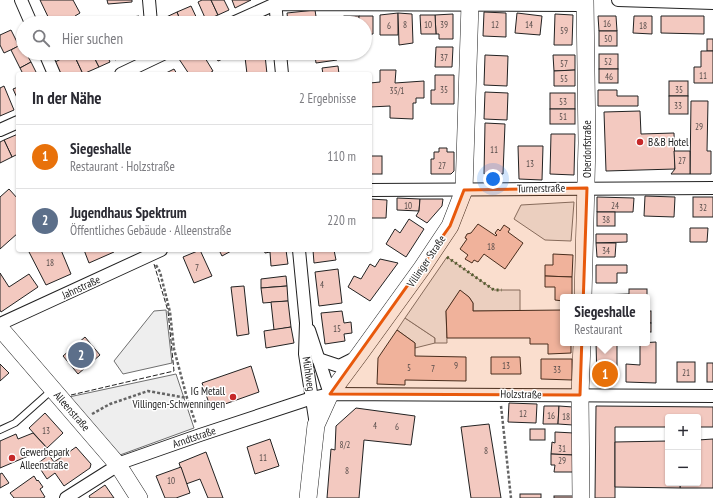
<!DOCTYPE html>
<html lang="de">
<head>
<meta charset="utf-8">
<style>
  :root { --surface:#fff; --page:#f7f7f7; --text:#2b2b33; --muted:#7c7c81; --line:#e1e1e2; --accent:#c62828 }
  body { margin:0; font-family:"PT Sans Narrow",sans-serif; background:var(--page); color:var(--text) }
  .controls { position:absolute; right:12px; bottom:12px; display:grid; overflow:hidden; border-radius:4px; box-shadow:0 1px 3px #0004 }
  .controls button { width:36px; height:36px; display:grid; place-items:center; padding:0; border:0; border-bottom:1px solid var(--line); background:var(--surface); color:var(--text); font:20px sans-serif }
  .you { position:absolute; left:493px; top:179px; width:14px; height:14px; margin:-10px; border:3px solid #fff; border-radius:50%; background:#1a73e8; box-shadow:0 0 0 6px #1a73e833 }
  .badge { display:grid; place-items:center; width:26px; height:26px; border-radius:50%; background:var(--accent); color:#fff; font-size:13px; font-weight:700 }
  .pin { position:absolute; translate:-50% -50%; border:2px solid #fff; box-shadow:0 1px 4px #0006 }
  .popup { position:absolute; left:560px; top:294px; width:90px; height:52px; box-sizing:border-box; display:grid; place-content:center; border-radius:4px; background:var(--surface); filter:drop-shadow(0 1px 3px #0005); font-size:13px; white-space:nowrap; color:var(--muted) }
  .popup b { font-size:15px; color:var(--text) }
  .popup::after { content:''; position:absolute; left:50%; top:100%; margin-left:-8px; border:8px solid transparent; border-top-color:var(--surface) }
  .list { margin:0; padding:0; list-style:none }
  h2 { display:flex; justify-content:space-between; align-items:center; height:52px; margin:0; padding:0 16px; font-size:17px }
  h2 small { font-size:13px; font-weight:400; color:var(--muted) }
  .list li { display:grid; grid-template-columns:26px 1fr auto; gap:12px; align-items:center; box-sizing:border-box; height:64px; padding:0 16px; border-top:1px solid var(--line) }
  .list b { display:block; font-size:15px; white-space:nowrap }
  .list p { margin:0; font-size:13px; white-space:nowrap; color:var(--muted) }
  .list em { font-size:13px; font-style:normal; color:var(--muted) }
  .icon { flex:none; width:22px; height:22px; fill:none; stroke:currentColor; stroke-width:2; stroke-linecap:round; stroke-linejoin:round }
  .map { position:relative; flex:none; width:713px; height:498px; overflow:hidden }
  .search { position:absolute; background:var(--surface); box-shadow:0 1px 3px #0004; left:16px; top:16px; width:356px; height:44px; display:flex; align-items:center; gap:10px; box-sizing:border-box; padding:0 14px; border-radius:22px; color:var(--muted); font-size:15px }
  .panel { position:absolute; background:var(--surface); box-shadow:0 1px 3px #0004; left:16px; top:72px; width:356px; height:180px; border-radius:4px }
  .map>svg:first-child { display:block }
  .green { fill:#eee; stroke:#6f6f6f }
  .parking { fill:#ededed; stroke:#6f6f6f }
  .building { fill:#f3c9c0; stroke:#222 }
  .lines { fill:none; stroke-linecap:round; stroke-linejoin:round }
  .lane-casing { stroke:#222; stroke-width:8 }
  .street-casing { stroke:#222; stroke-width:14 }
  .secondary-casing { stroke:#222; stroke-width:18 }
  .path { stroke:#646464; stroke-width:2.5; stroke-dasharray:3 2; stroke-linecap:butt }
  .lane { stroke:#fff; stroke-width:6 }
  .street { stroke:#fff; stroke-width:12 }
  .secondary { stroke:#fff; stroke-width:17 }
  .hedge { stroke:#2f5e38; stroke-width:3; stroke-dasharray:2 3; stroke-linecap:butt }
  .fence { stroke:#222; stroke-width:1; stroke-dasharray:5 2; stroke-linecap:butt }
  .marked { fill:#e8590c; fill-opacity:0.2; stroke:#e8590c; stroke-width:3; stroke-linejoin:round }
  .poi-dot { fill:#c62828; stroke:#fff; stroke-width:1.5 }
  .labels { text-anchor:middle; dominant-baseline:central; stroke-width:3; stroke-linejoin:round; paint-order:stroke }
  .number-label { font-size:9px; fill:#564c4a }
  .poi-label { font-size:11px; fill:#222; stroke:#fff; text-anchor:start }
  .street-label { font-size:11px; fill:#222; stroke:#fff }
</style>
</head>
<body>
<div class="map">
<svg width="713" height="498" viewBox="0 0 713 498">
  <rect width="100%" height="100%" fill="#fff"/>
  <g class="green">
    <path d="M166,310l6,53 -49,11 -9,-13 40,-50z"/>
    <path d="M405,318l30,20v5l-20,5v-5l-18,-13z"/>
    <path d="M176,374l18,54 -74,27 -51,-58z"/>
  </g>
  <g class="parking">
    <path d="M574,202l-3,39 -26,-1 -31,-21 7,-14z"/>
    <path d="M447,257l47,33h26v21h-47v-8l-4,-6 -9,-6 -14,20 1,32h-12v-5l-30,-20z"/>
  </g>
  <g class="building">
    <path d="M40,0h33l7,13 -5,3 4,7h-28z"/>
    <path d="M107,0h25v2l-24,2z"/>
    <path d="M202,0h9l7,15 -12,5 -8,-18z"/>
    <path d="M211,0h13l5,10 -11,5z"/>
    <path d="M232,0h19l-16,8z"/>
    <path d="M191,6l8,17h-18l-4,-11z"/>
    <path d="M315,10l2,13h-29l-1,-10z"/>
    <path d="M177,12l4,11h-17l-2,-4z"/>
    <path d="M484,12l22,1v24l-23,-1z"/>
    <path d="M398,13v22h-18v-20z"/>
    <path d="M398,13l14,1 1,29 -14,2z"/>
    <path d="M517,13l25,3 -2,19 -25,-2z"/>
    <path d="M453,14v25h-14v-5h-3l-1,-19z"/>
    <path d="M555,14l18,1 -1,30h-18z"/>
    <path d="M420,15h15l1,19h-15z"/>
    <path d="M139,16l1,7h-20v-4z"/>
    <rect x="344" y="16" width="15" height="7"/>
    <path d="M359,16h14v18l-8,1v-12h-6z"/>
    <path d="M598,16h18l1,15h-18z"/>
    <path d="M634,16h18v18l-19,-1z"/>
    <path d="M661,16h43v18l-43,-1z"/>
    <path d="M11,30l8,16 -15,7 -4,-8v-10z"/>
    <rect x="599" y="31" width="18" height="15"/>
    <rect x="707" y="39" width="6" height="12"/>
    <path d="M22,44l1,9h3l5,9 -11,6 -9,-18z"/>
    <path d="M436,47h17l-1,20h-17z"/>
    <path d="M701,51h12v32h-19v-16h7z"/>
    <path d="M73,53l10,21h-22l-6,-12z"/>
    <path d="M88,53h4l7,14 -16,7 -7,-15z"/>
    <path d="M92,53h14l4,9 -11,5z"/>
    <path d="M112,53h19l-16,7z"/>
    <path d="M189,53h13l11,18 -5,3h-19l-10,-15z"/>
    <path d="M214,53h22l-18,8z"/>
    <path d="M291,53h45l1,7 -21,3 -1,-7 -23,2z"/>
    <rect x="599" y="54" width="19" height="15"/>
    <path d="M265,55l2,19h-20l-2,-17z"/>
    <path d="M485,55l23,1 -1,30 -23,-1z"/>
    <path d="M553,55h22v15l-21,1z"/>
    <path d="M31,62l6,12h-14l-3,-6z"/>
    <path d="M338,66l1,8h-16l-1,-6z"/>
    <path d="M174,69l3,5h-13z"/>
    <rect x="599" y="69" width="19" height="14"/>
    <path d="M380,70h16l-1,13 29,-2v17h-8v5h-3v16l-23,-1v-12l-20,1v-24l10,-1z"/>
    <path d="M575,70v16h-21v-15z"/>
    <path d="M435,75h19v29h-23v-14h4z"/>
    <rect x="669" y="81" width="19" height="15"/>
    <path d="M4,86l10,24 -14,6v-28z"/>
    <path d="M18,87v13l-5,-11z"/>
    <path d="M598,90h19v6h21v10h-40z"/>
    <path d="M485,92l23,1 -1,27 -23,-1z"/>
    <rect x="550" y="93" width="25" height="16"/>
    <rect x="669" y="96" width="19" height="18"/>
    <path d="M691,101h17l-1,50h4v23h-21z"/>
    <rect x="550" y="109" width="25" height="15"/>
    <path d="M640,111l1,23 33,-1 1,36 -69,2 -2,-59z"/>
    <path d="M485,123l20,1 -2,50h-19z"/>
    <path d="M18,134v20l-6,3 -8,-17z"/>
    <path d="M551,134h24l-1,41 -24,-1z"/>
    <path d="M4,140l8,17 -12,6v-21z"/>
    <path d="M518,146h25l-1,34 -23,-1z"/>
    <path d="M439,148h8v4h7v19l-3,3h-20v-15h3v-7h5z"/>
    <path d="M674,151h16v23h-19l4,-5z"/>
    <rect x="370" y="156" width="12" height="18"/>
    <path d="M9,189l9,10v34l-18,16v-52z"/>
    <path d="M645,196l30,1 -1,20 -30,-1z"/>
    <path d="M597,197l37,1 -1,14h-36z"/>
    <rect x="693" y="197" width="20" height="20"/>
    <path d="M397,198l23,1 -1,12 -22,-1z"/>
    <path d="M370,199l17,1 -1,18h-16z"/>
    <path d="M420,199h23l-1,7 -15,17 -11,-7 3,-5z"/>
    <rect x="597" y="212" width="18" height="14"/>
    <path d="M409,219l15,10 -18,28 -20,-13 9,-15 5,4z"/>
    <path d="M478,224l18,12 1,-1 -2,-2 3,-4 2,2 4,-6 6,4 -2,3 15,11 -18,26 -21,-15 -6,8 -4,-2 -2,3 -7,-4 3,-4 -8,-6 7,-10 -2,-1 2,-4 4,-1z"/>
    <path d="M690,228h18l-1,14h-17z"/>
    <path d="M596,234h31v8l-31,1z"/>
    <path d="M596,243h20l-1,14h-18z"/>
    <path d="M28,250h33l10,24 -25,11z"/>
    <path d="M84,250h29l1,2 -25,11z"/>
    <path d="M200,250l12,26 -18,7 -11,-26z"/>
    <path d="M219,250h14l-11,6z"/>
    <path d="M264,250h22l2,14 -17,2 -1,-14 -5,1z"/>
    <path d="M313,250h21l2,10 -22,3z"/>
    <path d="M553,254l20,1 -1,22 -27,-1v-11h8z"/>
    <path d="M380,259l18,4 -28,38 -22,-14 6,-11 7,3 9,-15 5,3z"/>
    <path d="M596,265h31v8h-10v10h-21z"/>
    <path d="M338,269l4,34 -23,3 -4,-34z"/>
    <path d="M0,273l9,14 20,-13 9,13 -37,25 -1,-2z"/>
    <path d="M286,276l1,10 -26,2v-9z"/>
    <path d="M545,276l27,1v20h-9v4l-8,-1v-13h-10z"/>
    <path d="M244,286l5,48 -12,2 -6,-49z"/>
    <path d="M287,286l1,15 -25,2 -2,-15z"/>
    <rect x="629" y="289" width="18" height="8"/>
    <path d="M460,290l9,7 4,6v8l90,-1v33h8v10l-23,1v-10h-18v-6h-83l-1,-27z"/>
    <path d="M629,294v3h-32v-2z"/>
    <path d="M288,301l3,26 -17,3 -3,-28z"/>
    <path d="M342,311l2,12 7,-1 1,11 -8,1 1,7 -20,3 -4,-31z"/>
    <rect x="647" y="311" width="4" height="12"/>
    <rect x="647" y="323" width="4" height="9"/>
    <path d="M291,327l3,16 -28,5 -2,-17z"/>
    <path d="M397,330l18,13v13l51,1v24l-61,-1v5l-28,-1 1,-26z"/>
    <path d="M85,337l15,18 -22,19 -15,-18z"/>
    <path d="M656,342v41l-30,-1v-18l14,1v-22z"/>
    <path d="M596,343h21v38h-20z"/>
    <path d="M491,357h29l1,17h-30z"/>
    <path d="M541,359h31v21l-31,-1z"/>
    <rect x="677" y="362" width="18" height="20"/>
    <rect x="707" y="363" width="6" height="19"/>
    <path d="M0,364l9,9 -9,8z"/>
    <path d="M251,366l8,26 -48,17 -9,-26z"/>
    <path d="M509,403l28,1 -1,19 -28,-1z"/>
    <path d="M544,406h15l-1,18h-15z"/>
    <path d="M559,406l14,1v18l-15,-1z"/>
    <path d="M596,406l117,1v20h-15v-10h-30v10h-53v71h-20z"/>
    <path d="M356,408l59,8 -4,29 -47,-5 -5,58h-32l4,-49 4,1 1,-24z"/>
    <path d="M45,413l18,20 -16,15 -18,-20z"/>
    <path d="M489,424l12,74h-30l-10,-71z"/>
    <rect x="530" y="429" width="15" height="11"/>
    <path d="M555,432l19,1 -1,22 -22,-1 1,-12 3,1z"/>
    <path d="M33,433l14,15 -47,20v-27l16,-7 2,5z"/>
    <path d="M270,439l9,27 -24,8 -8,-27z"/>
    <path d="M713,439v49h-33v-5h18v-43z"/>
    <path d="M668,441v42h12v5l-65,-1v-45z"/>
    <path d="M76,447l15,17 -1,4 -26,18 -9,-13 -8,6 -10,-15 12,-9 5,7 12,-8v-2h3z"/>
    <path d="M206,452l17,46h-15l-8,-19 -14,5 -7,-21z"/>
    <path d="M551,454l22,1v17h-19l1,-7h-4z"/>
    <path d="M181,467l9,26 -14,5h-11l-9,-22z"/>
    <path d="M2,473l7,10 -9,5v-14z"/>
    <path d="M34,476l3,5 1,-1 5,7 -3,2 5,8 -2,1h-29l-4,-5z"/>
    <path d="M105,485l9,13h-24l-1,-2z"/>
    <rect x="520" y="494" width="21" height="4"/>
    <rect x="554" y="496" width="19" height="2"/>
  </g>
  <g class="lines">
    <defs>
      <path id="lane" d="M0,430l15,-7 37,-33"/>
      <g id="street">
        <path d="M21,0l10,23"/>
        <path d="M149,0l2,23"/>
        <path d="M275,0l2,23"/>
        <path d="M618,0l95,3"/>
        <path d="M233,23l42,-19 310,1"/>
        <path d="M45,53l9,21"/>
        <path d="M280,53l2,21"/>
        <path d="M121,74l44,-21"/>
        <path d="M0,130l18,-8"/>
        <path d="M370,190c114,0 229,-2 343,-2"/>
        <path d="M299,250l7,73 -1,31 11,71"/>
        <path d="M0,324l161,-74"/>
        <path d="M309,330l21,64"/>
        <path d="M318,359l21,7 16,-8"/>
        <path d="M66,498l57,-36 77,-27 112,-37 18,-4 383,2"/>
      </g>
      <g id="secondary">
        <path d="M583,297l4,-154 -2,-143"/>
        <path d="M0,328l118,137 21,33"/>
        <path d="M308,498l8,-73 14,-31 29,-39 63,-87 28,-42 14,-36 6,-186 2,-4"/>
        <path d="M581,498l-1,-103 2,-52"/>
      </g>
    </defs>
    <use href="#lane" class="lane-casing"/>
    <use href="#street" class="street-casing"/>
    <use href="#secondary" class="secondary-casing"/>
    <g class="path">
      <path d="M156,265l4,7 10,40 4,37 13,49 9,26"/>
      <path d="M501,406l10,92"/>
      <path d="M92,414l18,-10 38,-13 39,7"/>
    </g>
    <use href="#lane" class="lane"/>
    <use href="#street" class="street"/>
    <use href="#secondary" class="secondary"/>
    <path class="hedge" d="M447,257l47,33h8"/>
    <path class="fence" d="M71,395l103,-24 -6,-60 -14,-47"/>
  </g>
  <path class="marked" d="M587,188l-7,207 -250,-1 120,-168 14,-36z"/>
  <g class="poi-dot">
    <circle cx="640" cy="142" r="4"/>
    <circle cx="233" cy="397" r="4"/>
    <circle cx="12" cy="458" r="4"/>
  </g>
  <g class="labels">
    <g class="number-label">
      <text x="607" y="23">16</text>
      <text x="405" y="24">8</text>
      <text x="428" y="24">10</text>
      <text x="444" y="24">39</text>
      <text x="495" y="24">12</text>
      <text x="529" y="24">14</text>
      <text x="389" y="25">6</text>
      <text x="643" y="25">18</text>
      <text x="564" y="30">59</text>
      <text x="608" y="38">50</text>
      <text x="444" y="57">37</text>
      <text x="608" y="61">52</text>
      <text x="564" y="63">57</text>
      <text x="703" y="75">11</text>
      <text x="609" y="76">46</text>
      <text x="564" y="78">55</text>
      <text x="444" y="89">35</text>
      <text x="679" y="89">35</text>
      <text x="397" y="90">35/1</text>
      <text x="563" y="101">53</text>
      <text x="678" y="105">33</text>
      <text x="563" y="116">51</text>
      <text x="699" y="126">29</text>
      <text x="494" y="149">11</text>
      <text x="682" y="160">27</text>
      <text x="530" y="163">13</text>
      <text x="442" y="165">27</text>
      <text x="408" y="205">10</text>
      <text x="615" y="205">24</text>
      <text x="703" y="207">32</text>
      <text x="606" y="219">38</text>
      <text x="491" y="246">18</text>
      <text x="606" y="250">34</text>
      <text x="50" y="262">18</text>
      <text x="197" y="267">7</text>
      <text x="322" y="284">4</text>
      <text x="337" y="328">15</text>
      <text x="456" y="365">9</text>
      <text x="506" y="365">13</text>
      <text x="409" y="367">5</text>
      <text x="433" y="368">7</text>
      <text x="557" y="369">33</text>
      <text x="686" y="372">21</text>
      <text x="523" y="413">12</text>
      <text x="551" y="415">16</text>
      <text x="566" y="416">18</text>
      <text x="375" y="425">4</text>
      <text x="397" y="426">6</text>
      <text x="46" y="430">13</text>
      <text x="345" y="444">8/2</text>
      <text x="562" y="448">31</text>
      <text x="486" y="450">8</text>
      <text x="263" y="457">11</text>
      <text x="562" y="460">29</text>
      <text x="347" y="470">8</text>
      <text x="171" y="480">10</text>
    </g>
    <g class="poi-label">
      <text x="648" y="142">B&amp;B Hotel</text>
      <text x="225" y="391" text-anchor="end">IG Metall<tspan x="225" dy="13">Villingen-Schwenningen</tspan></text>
      <text x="20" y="452">Gewerbepark<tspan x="20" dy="13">Alleenstraße</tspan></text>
    </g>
    <g class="street-label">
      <text transform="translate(587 149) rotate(-90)">Oberdorfstraße</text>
      <text transform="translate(541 188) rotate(-1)">Turnerstraße</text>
      <text transform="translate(426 261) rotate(-56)">Villinger Straße</text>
      <text transform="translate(81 287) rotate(-25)">Jahnstraße</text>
      <text transform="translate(309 374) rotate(82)">Mühlweg</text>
      <text transform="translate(521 394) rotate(1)">Holzstraße</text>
      <text transform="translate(72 411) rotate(49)">Alleenstraße</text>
      <text transform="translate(194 437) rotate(-19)">Arndtstraße</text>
    </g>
  </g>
</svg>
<div class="controls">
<button>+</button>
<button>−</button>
</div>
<div class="you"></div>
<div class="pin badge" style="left:605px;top:374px;background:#e8710a">1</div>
<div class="popup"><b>Siegeshalle</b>Restaurant</div>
<div class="pin badge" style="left:81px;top:355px;background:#5c6f8a">2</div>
<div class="search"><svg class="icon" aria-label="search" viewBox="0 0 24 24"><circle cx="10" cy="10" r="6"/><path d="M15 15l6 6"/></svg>Hier suchen</div>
<section class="panel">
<h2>In der Nähe<small>2 Ergebnisse</small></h2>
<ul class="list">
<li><span class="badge" style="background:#e8710a">1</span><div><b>Siegeshalle</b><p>Restaurant · Holzstraße</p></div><em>110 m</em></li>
<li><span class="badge" style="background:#5c6f8a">2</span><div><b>Jugendhaus Spektrum</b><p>Öffentliches Gebäude · Alleenstraße</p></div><em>220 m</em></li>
</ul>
</section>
</div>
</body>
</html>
